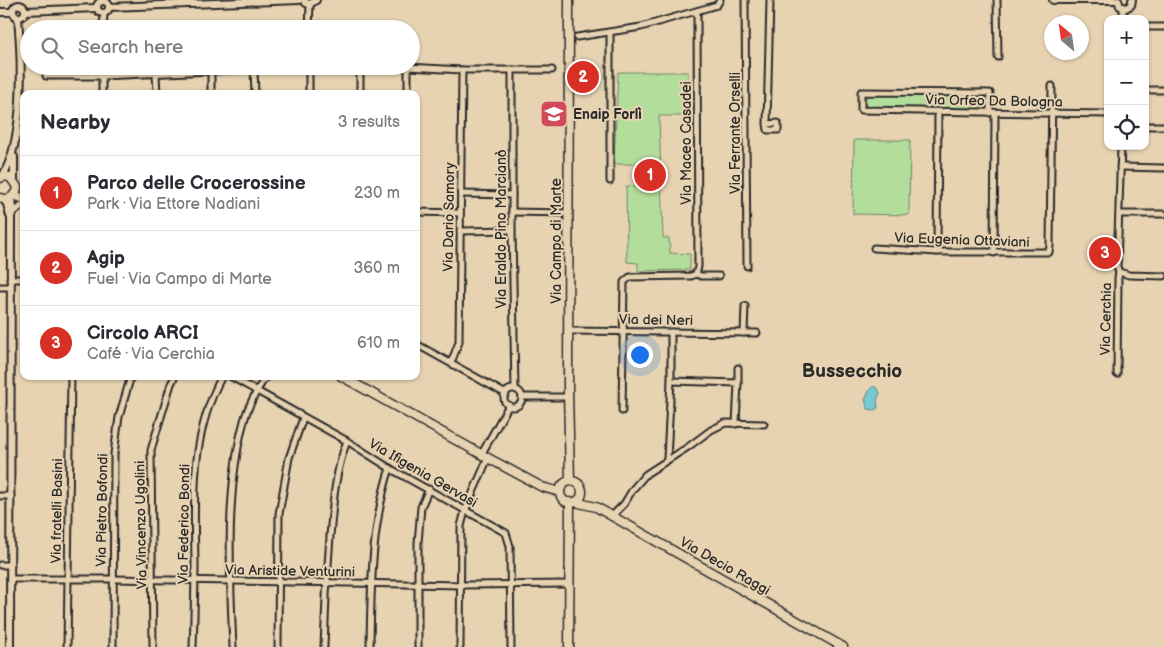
<!DOCTYPE html>
<html lang="en">
<head>
<meta charset="utf-8">
<style>
  :root { --surface:#fff; --page:#f7f7f7; --text:#2b2b33; --muted:#7c7c81; --line:#e1e1e2; --accent:#d93025 }
  body { margin:0; font-family:"Balsamiq Sans",sans-serif; background:var(--page); color:var(--text) }
  .controls { position:absolute; right:15px; top:15px; display:grid; overflow:hidden; border-radius:10px; box-shadow:0 1px 4px #0004 }
  .controls button { width:45px; height:45px; display:grid; place-items:center; padding:0; border:0; border-bottom:1px solid var(--line); background:var(--surface); color:var(--text); font:25px sans-serif }
  .compass { position:absolute; left:1044px; top:15px; width:45px; height:45px; border-radius:50%; background:var(--surface); box-shadow:0 1px 4px #0004; rotate:331deg }
  .you { position:absolute; left:639px; top:354px; width:18px; height:18px; margin:-12px; border:4px solid #fff; border-radius:50%; background:#1a73e8; box-shadow:0 0 0 8px #1a73e833 }
  .badge { display:grid; place-items:center; width:32px; height:32px; border-radius:50%; background:var(--accent); color:#fff; font-size:16px; font-weight:700 }
  .pin { position:absolute; translate:-50% -50%; border:2px solid #fff; box-shadow:0 1px 5px #0006 }
  .list { margin:0; padding:0; list-style:none }
  h2 { display:flex; justify-content:space-between; align-items:center; height:65px; margin:0; padding:0 20px; font-size:21px }
  h2 small { font-size:16px; font-weight:400; color:var(--muted) }
  .list li { display:grid; grid-template-columns:32px 1fr auto; gap:15px; align-items:center; box-sizing:border-box; height:75px; padding:0 20px; border-top:1px solid var(--line) }
  .list b { display:block; font-size:19px; white-space:nowrap }
  .list p { margin:0; font-size:16px; white-space:nowrap; color:var(--muted) }
  .list em { font-size:16px; font-style:normal; color:var(--muted) }
  .icon { flex:none; width:28px; height:28px; fill:none; stroke:currentColor; stroke-width:2; stroke-linecap:round; stroke-linejoin:round }
  .map { position:relative; flex:none; width:1164px; height:647px; overflow:hidden }
  .search { position:absolute; background:var(--surface); box-shadow:0 1px 4px #0004; left:20px; top:20px; width:400px; height:55px; display:flex; align-items:center; gap:12px; box-sizing:border-box; padding:0 18px; border-radius:28px; color:var(--muted); font-size:19px }
  .panel { position:absolute; background:var(--surface); box-shadow:0 1px 4px #0004; left:20px; top:90px; width:400px; height:290px; border-radius:10px }
  .map>svg:first-child { display:block }
  .green { fill:#b2dd9b; stroke:#6e8463 }
  .water { fill:#78c9d2; stroke:#598a8f }
  .lines { fill:none; stroke-linecap:round; stroke-linejoin:round }
  .minor-casing { stroke:#2b2b2b; stroke-width:9 }
  .tertiary-casing { stroke:#2b2b2b; stroke-width:10 }
  .secondary-casing { stroke:#2b2b2b; stroke-width:11 }
  .minor { stroke:#e7d3b1; stroke-width:5 }
  .tertiary { stroke:#e7d3b1; stroke-width:6 }
  .secondary { stroke:#e7d3b1; stroke-width:8 }
  .labels { text-anchor:middle; dominant-baseline:central; stroke-width:4; stroke-linejoin:round; paint-order:stroke }
  .street-label { font-size:14px; fill:#2b2b2b; stroke:#e7d3b1 }
  .poi-label { font-size:14px; font-weight:bold; fill:#2b2b2b; stroke:#e7d3b1; text-anchor:start }
  .district-label { font-size:19px; font-weight:bold; fill:#2b2b2b; stroke:#e7d3b1 }
</style>
</head>
<body>
<div class="map">
<svg width="1164" height="647" viewBox="0 0 1164 647">
  <rect width="100%" height="100%" fill="#e7d3b1"/>
  <filter id="ink" filterUnits="userSpaceOnUse"><feTurbulence type="fractalNoise" baseFrequency=".02" numOctaves="2"/><feDisplacementMap in="SourceGraphic" scale="10" xChannelSelector="R" yChannelSelector="G"/><feConvolveMatrix kernelMatrix="1 2 1 2 8 2 1 2 1" color-interpolation-filters="sRGB"/></filter>
  <g filter="url(#ink)">
    <g class="green">
      <path d="M618,72h70l1,44h-30l4,122h6l1,15 20,1v16l-52,1v-8l-11,-1 -1,-76 13,1v-23h-25z"/>
      <path d="M866,95l120,1v14l-120,-2z"/>
      <path d="M854,140h56l-1,75 -56,-1z"/>
    </g>
    <path class="water" d="M872,387h4l4,6 -3,7 1,8 -4,2 -6,-1 -3,-9 5,-11z"/>
    <g class="lines">
      <defs>
        <g id="minor">
          <path d="M745,0l2,266"/>
          <path d="M997,0l1,57"/>
          <path d="M101,1v-1"/>
          <path d="M1123,19v-11"/>
          <path d="M1145,27h19"/>
          <path d="M103,29l1,-15"/>
          <path d="M309,29l1,-25"/>
          <path d="M577,37l64,-10 76,-22 3,-5"/>
          <path d="M309,67v27"/>
          <path d="M360,67v27"/>
          <path d="M408,67v27"/>
          <path d="M254,69l1,25"/>
          <path d="M512,70v160l3,159"/>
          <path d="M156,74l1,20"/>
          <path d="M46,76h56l152,-7 106,-2h48l54,3h90"/>
          <path d="M1145,90h19"/>
          <path d="M102,94v-28"/>
          <path d="M211,94v-24"/>
          <path d="M990,113v-20l-129,-1v18l247,4"/>
          <path d="M767,124l11,-1v7h-10l-1,-6 3,-124"/>
          <path d="M1145,126h19"/>
          <path d="M16,134h8"/>
          <path d="M1120,167l44,1"/>
          <path d="M610,181v-149"/>
          <path d="M461,194l51,1"/>
          <path d="M416,212l44,1"/>
          <path d="M512,212l56,1"/>
          <path d="M12,214l12,-10"/>
          <path d="M1120,214h44"/>
          <path d="M460,231l52,-1"/>
          <path d="M874,248l63,4h112l1,-6 2,-160"/>
          <path d="M937,252l1,-140"/>
          <path d="M994,253l1,-140"/>
          <path d="M1119,272l10,3 35,1"/>
          <path d="M696,274l2,-7 -1,-256"/>
          <path d="M10,279h14"/>
          <path d="M0,287h10"/>
          <path d="M568,331l189,2"/>
          <path d="M744,333l1,-27"/>
          <path d="M416,344l90,50"/>
          <path d="M451,363l8,-21 3,-272"/>
          <path d="M1117,374l1,-96 1,-6 -2,-5 4,-121"/>
          <path d="M230,376l117,65 44,28 115,64 4,13 1,101"/>
          <path d="M671,381l67,2 -2,41"/>
          <path d="M738,383v-15"/>
          <circle cx="513" cy="398" r="9"/>
          <path d="M522,397h46"/>
          <path d="M622,411l2,-129 6,-5 61,-1 5,-2 5,2h18"/>
          <path d="M481,455l28,-50"/>
          <path d="M667,459l4,-78v-49"/>
          <path d="M0,496h11"/>
          <path d="M612,516l12,-12 9,-15 13,-15 42,-27 23,-17 14,-7 39,1"/>
          <path d="M0,565h11"/>
          <path d="M11,579h101l350,6 107,-1"/>
          <path d="M67,647l4,-271"/>
          <path d="M113,647l1,-193 5,-37 12,-41"/>
          <path d="M153,647l-2,-197 20,-66 4,-8"/>
          <path d="M193,647c1,-28 2,-56 2,-84 -1,-66 -5,-127 27,-187"/>
          <path d="M233,647c-3,-71 -8,-157 11,-226 4,-16 13,-31 22,-45"/>
          <path d="M278,647l1,-133 10,-56 14,-40"/>
          <path d="M324,647c1,-37 3,-74 6,-111 3,-33 5,-64 17,-95"/>
          <path d="M370,647c1,-60 1,-121 20,-179"/>
          <path d="M418,647v-104l3,-36 8,-18"/>
          <path d="M460,647l1,-121 4,-15 23,-53"/>
        </g>
        <g id="tertiary">
          <path d="M304,0l2,3 4,1 6,-4"/>
          <path d="M1053,0h65"/>
          <path d="M1118,0l2,6 6,2 5,-3 1,-5"/>
          <circle cx="103" cy="7" r="6"/>
          <circle cx="19" cy="11" r="6"/>
          <path d="M109,7l190,-7"/>
          <path d="M26,11l70,-3"/>
          <path d="M0,12h13"/>
          <path d="M14,157v24"/>
          <path d="M2,177c23,-37 20,-116 16,-159"/>
          <path d="M3,199l4,5 3,12"/>
          <path d="M10,647l1,-430 2,-10 -2,-9"/>
        </g>
        <g id="secondary">
          <path d="M569,0l-1,390 2,91"/>
          <path d="M0,178l6,-2 5,2 6,9c-1,9 -8,14 -17,11"/>
          <path d="M14,195l10,4"/>
          <path d="M341,376l147,82 54,29 18,5"/>
          <circle cx="571" cy="492" r="11"/>
          <path d="M575,502l21,5 247,140"/>
          <path d="M569,647l1,-145"/>
        </g>
      </defs>
      <use href="#minor" class="minor-casing"/>
      <use href="#tertiary" class="tertiary-casing"/>
      <use href="#secondary" class="secondary-casing"/>
      <use href="#minor" class="minor"/>
      <use href="#tertiary" class="tertiary"/>
      <use href="#secondary" class="secondary"/>
    </g>
  </g>
  <defs>
    <symbol id="school-square" viewBox="-11 -11 22 22"><rect x="-9" y="-9" width="18" height="18" rx="4" fill="#d1495b" stroke="#e7d3b1"/><path d="M0-5L7-2L0 1L-7-2ZM-4 1L0 2.5L4 1V4Q0 6-4 4Z" fill="#fff"/></symbol>
  </defs>
  <g fill-rule="evenodd">
    <use href="#school-square" x="538" y="98" width="32" height="32"/>
  </g>
  <g class="labels">
    <g class="street-label">
      <text transform="translate(994 101) rotate(1)">Via Orfeo Da Bologna</text>
      <text transform="translate(735 133) rotate(-90)">Via Ferrante Orselli</text>
      <text transform="translate(686 143) rotate(-90)">Via Maceo Casadei</text>
      <text transform="translate(449 217) rotate(-89)">Via Dario Samory</text>
      <text transform="translate(501 229) rotate(-90)">Via Eraldo Pino Marcianò</text>
      <text transform="translate(962 240) rotate(2)">Via Eugenia Ottaviani</text>
      <text transform="translate(556 241) rotate(-90)">Via Campo di Marte</text>
      <text transform="translate(1106 319) rotate(-89)">Via Cerchia</text>
      <text transform="translate(656 320) rotate(1)">Via dei Neri</text>
      <text transform="translate(423 473) rotate(30)">Via Ifigenia Gervasi</text>
      <text transform="translate(102 510) rotate(-89)">Via Pietro Bofondi</text>
      <text transform="translate(57 511) rotate(-89)">Via fratelli Basini</text>
      <text transform="translate(184 524) rotate(-89)">Via Federico Bondi</text>
      <text transform="translate(141 525) rotate(-91)">Via Vincenzo Ugolini</text>
      <text transform="translate(725 566) rotate(30)">Via Decio Raggi</text>
      <text transform="translate(290 571) rotate(1)">Via Aristide Venturini</text>
    </g>
    <g class="poi-label">
      <text x="573" y="114">Enaip Forlì</text>
    </g>
    <g class="district-label">
      <text x="852" y="371">Bussecchio</text>
    </g>
  </g>
</svg>
<div class="controls">
<button>+</button>
<button>−</button>
<button><svg class="icon" aria-label="locate" viewBox="0 0 24 24"><circle cx="12" cy="12" r="6"/><path d="M12 2v4M12 18v4M2 12h4M18 12h4"/></svg></button>
</div>
<svg class="compass" viewBox="-18 -18 36 36"><path d="M0-13l5 13h-10z" fill="#e53935"/><path d="M0 13l5-13h-10z" fill="#7c7c81"/></svg>
<div class="you"></div>
<div class="pin badge" style="left:650px;top:175px">1</div>
<div class="pin badge" style="left:583px;top:77px">2</div>
<div class="pin badge" style="left:1105px;top:253px">3</div>
<div class="search"><svg class="icon" aria-label="search" viewBox="0 0 24 24"><circle cx="10" cy="10" r="6"/><path d="M15 15l6 6"/></svg>Search here</div>
<section class="panel">
<h2>Nearby<small>3 results</small></h2>
<ul class="list">
<li><span class="badge">1</span><div><b>Parco delle Crocerossine</b><p>Park · Via Ettore Nadiani</p></div><em>230 m</em></li>
<li><span class="badge">2</span><div><b>Agip</b><p>Fuel · Via Campo di Marte</p></div><em>360 m</em></li>
<li><span class="badge">3</span><div><b>Circolo ARCI</b><p>Café · Via Cerchia</p></div><em>610 m</em></li>
</ul>
</section>
</div>
</body>
</html>
